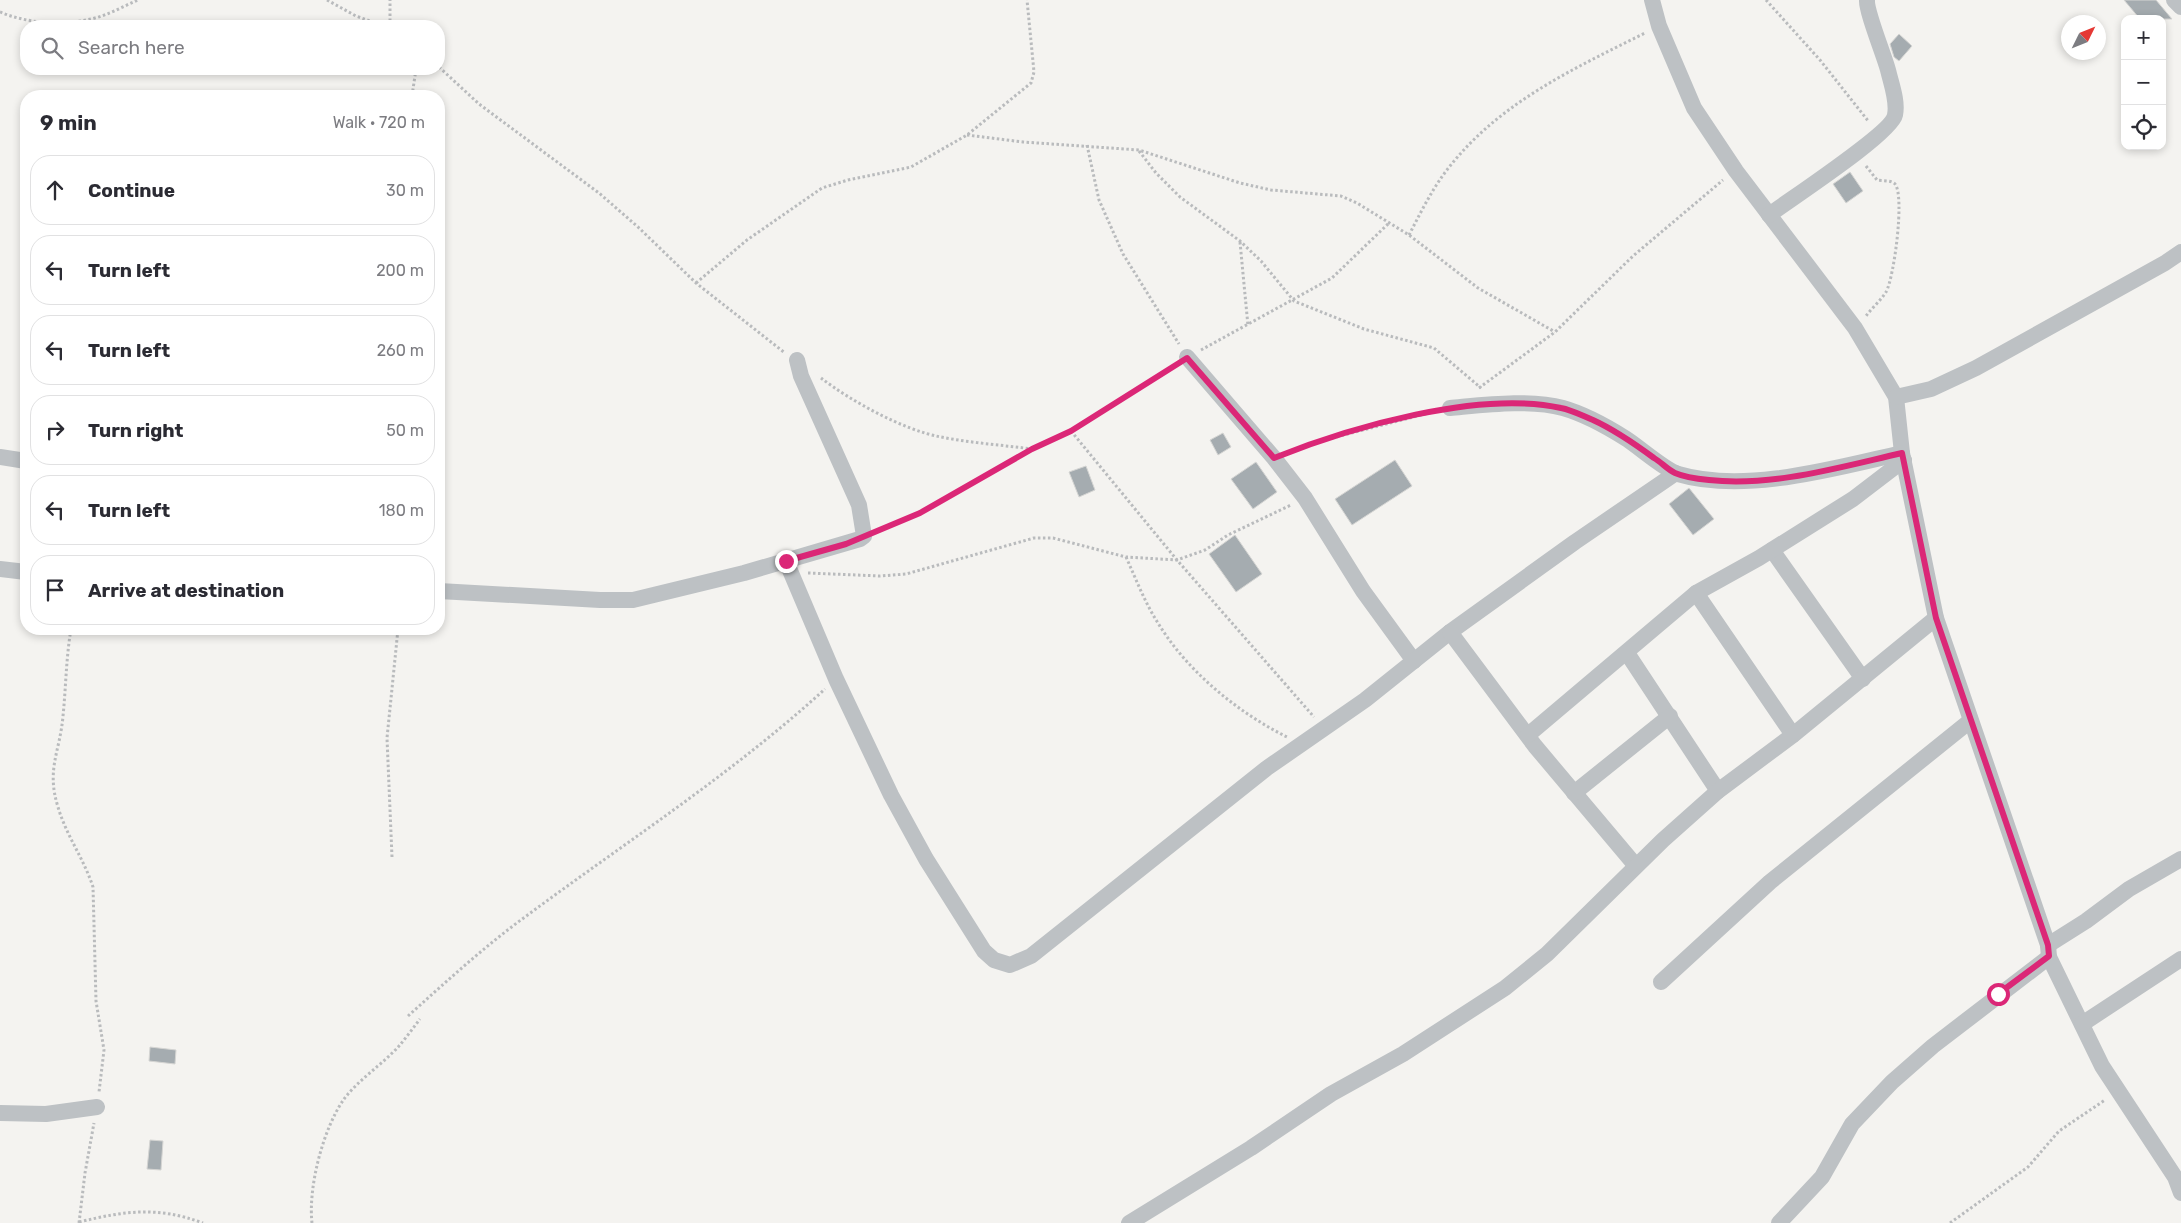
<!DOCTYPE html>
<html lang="en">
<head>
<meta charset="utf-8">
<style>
  :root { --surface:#fff; --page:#f7f7f7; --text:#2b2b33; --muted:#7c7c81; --line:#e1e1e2 }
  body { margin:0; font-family:Rubik,sans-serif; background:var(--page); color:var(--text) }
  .controls { position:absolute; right:15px; top:15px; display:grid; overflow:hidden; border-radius:10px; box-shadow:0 2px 8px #0003 }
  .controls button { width:45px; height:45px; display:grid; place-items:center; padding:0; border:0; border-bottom:1px solid var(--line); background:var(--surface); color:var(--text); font:25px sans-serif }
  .compass { position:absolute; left:2061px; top:15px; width:45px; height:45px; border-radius:50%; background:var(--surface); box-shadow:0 2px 8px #0003; rotate:47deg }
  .stop { position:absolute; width:15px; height:15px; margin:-11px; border:4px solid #db2777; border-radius:50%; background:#fff }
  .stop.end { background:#db2777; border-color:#fff; box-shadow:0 1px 5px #0008 }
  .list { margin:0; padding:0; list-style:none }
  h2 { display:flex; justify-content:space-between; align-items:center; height:65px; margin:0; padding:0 20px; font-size:21px }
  h2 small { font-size:16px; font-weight:400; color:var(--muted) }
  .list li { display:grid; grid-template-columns:32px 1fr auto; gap:15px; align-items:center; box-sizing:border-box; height:70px; margin:0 10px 10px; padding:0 10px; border:1px solid var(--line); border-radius:20px }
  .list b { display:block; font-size:19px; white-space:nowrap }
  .list em { font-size:16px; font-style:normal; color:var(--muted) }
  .icon { flex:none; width:28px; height:28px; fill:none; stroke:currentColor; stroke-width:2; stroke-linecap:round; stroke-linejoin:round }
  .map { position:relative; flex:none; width:2181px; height:1223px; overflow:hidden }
  .search { position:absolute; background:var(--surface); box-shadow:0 2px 8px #0003; left:20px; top:20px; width:425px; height:55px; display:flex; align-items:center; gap:12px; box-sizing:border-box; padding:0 18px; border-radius:20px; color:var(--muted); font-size:19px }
  .panel { position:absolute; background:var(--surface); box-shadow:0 2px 8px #0003; left:20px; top:90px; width:425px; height:545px; border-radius:20px }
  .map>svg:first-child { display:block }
  .building { fill:#a5acb0; stroke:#d5d5d3 }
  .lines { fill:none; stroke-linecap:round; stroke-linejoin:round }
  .path { stroke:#b9bbbd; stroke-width:3; stroke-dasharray:2.5 2.5; stroke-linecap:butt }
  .street { stroke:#bdc1c4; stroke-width:16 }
  .route { stroke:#db2777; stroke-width:6 }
</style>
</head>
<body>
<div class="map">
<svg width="2181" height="1223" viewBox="0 0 2181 1223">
  <rect width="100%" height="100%" fill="#f4f3f0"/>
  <g class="building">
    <path d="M2124,0h32l16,19h-32z"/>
    <path d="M1899,34l13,12 -13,15 -5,-4 -4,-13z"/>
    <path d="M1850,172l13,19 -17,12 -13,-19z"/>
    <path d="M1223,433l8,14 -13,8 -8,-15z"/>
    <path d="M1395,460l17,26 -60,39 -17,-26z"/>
    <path d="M1256,462l21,30 -24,17 -22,-30z"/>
    <path d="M1086,466l9,24 -16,7 -10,-25z"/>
    <path d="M1689,488l25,31 -21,16 -24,-31z"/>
    <path d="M1235,535l27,39 -26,18 -27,-38z"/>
    <path d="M150,1047l26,3 -1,14 -26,-3z"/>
    <path d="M150,1140l13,1 -2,29 -14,-1z"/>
  </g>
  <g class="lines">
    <g class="path">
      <path d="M327,0l29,16 28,10"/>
      <path d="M1766,0l54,60 49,62"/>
      <path d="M0,12c29,12 64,14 95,6 15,-4 29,-12 43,-18"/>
      <path d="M390,26v-26"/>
      <path d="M439,67l40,37 120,89 39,34 58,56 89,70"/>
      <path d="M412,96l4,-27"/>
      <path d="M967,135l56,7 116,8 101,33 31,7 70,6 16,7 52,32 69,53 77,44"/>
      <path d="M1087,145l12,55 24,54 56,90"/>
      <path d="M1139,151l17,22 24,24 60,44 21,20 33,40 70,28 70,19 47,40"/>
      <path d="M1866,166l11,14c5,1 14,0 18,4 10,12 -1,94 -9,108 -5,8 -14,16 -20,24"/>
      <path d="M1409,235c12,-23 24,-48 41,-69 51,-64 123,-97 195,-133"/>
      <path d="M1240,242l8,84"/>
      <path d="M696,283l51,-43 75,-52 26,-8 63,-13 56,-32 64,-52 3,-11 -7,-72"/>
      <path d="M1201,350l131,-72 57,-55"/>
      <path d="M821,378c30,23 82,52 120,59 30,6 61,8 91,12"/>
      <path d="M1479,388l76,-56 78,-76 90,-76"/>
      <path d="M1071,431l106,129 137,157"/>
      <path d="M1289,452l24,-9 124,-32"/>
      <path d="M879,530l41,-17 112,-64 39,-18 103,-65"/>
      <path d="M1126,557c10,22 19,46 32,66 29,48 79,89 129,114"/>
      <path d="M808,573l72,3 26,-2 128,-36h19l73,19 51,3 28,-10 23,-15 63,-30"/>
      <path d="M71,629c-5,29 -5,58 -8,87 -3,36 -17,53 -5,91 8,28 26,52 35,80l3,114 8,49 -5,42"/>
      <path d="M392,857l-5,-119 11,-109"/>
      <path d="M408,1016c39,-35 78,-71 121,-102 100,-74 204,-141 296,-225"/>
      <path d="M79,1222c46,-11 78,-16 124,1"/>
      <path d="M79,1223l6,-50 9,-50"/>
      <path d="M312,1223c-4,-36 11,-94 32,-124 15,-20 38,-34 55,-53 7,-8 14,-18 21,-27"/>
      <path d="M1950,1223l78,-56 31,-36 46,-31"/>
    </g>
    <g class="street">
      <path d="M1652,0l7,26 35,82 42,63 119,157 41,69 6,56 34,165 112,327 1,12 53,109 73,111 6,16"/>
      <path d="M2174,0l7,7"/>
      <path d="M1769,215c20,-15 123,-82 126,-100 3,-14 -4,-32 -7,-45 -4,-15 -22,-59 -21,-70"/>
      <path d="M1187,357l87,101 31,40 58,93 51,70"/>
      <path d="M1896,397l35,-8 45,-21 189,-105 16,-11"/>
      <path d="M1450,408c34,-3 80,-9 113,0 21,6 43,18 62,30 13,8 40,32 53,36 67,20 157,-6 224,-21"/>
      <path d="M0,457l26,4"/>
      <path d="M1772,550l91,129"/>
      <path d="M786,561l50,118 55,116 35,64 58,92 10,9 16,5 21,-9 236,-188 98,-68 85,-68 125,-90 101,-69"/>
      <path d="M0,569l26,3"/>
      <path d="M439,591l161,9h33l111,-27 116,-34 4,-3 -5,-31 -58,-129 -4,-16"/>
      <path d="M1696,593l97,142"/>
      <path d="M1450,632l85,114 101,120"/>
      <path d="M1627,653l91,138"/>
      <path d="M1528,735l168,-142 63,-35 94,-59 51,-39"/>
      <path d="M1574,793l96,-77"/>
      <path d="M2048,945l38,-24 43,-32 52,-30"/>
      <path d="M1661,982l109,-100 200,-161"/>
      <path d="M2082,1024l99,-65"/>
      <path d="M0,1113l46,1 51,-7"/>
      <path d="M1129,1223l122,-75 80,-54 72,-40 102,-66 42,-34 116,-114 55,-49 75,-56 143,-117"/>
      <path d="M1779,1223l43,-46 30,-53 40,-42 41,-36 116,-89"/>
    </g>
  </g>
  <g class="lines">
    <path class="route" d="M786,561l60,-17 74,-31 112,-64 39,-18 116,-73 87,100c77,-31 205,-68 287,-50 11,2 22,8 32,12 22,10 42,24 61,38 7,4 14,12 21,15 9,4 24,6 34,7 64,7 131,-13 193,-27l34,165 112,327 1,11 -51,38"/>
  </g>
</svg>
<div class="controls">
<button>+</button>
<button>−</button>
<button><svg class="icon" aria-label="locate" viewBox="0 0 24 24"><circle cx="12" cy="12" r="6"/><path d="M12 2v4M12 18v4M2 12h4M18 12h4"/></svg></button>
</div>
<svg class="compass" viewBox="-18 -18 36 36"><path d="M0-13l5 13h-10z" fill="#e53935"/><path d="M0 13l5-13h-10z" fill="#7c7c81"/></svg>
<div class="stop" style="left:1998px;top:994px"></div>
<div class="stop end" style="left:786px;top:561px"></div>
<div class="search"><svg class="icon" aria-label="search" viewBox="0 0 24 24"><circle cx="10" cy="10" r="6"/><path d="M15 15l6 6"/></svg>Search here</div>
<section class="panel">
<h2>9 min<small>Walk · 720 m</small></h2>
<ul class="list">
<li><svg class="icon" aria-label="ahead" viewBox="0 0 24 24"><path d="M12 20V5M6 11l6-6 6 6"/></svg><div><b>Continue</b></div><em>30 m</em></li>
<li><svg class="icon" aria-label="left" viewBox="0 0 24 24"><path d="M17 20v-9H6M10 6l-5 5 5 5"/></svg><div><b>Turn left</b></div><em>200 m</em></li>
<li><svg class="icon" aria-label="left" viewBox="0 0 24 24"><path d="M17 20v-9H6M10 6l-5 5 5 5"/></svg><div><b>Turn left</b></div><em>260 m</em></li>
<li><svg class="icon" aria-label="right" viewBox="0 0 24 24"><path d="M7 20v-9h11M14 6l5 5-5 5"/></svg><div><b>Turn right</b></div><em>50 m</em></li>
<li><svg class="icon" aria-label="left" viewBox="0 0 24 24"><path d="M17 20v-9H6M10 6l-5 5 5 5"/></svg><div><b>Turn left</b></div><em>180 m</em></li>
<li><svg class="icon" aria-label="arrive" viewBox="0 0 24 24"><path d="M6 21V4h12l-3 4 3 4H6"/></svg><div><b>Arrive at destination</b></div></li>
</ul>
</section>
</div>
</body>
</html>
